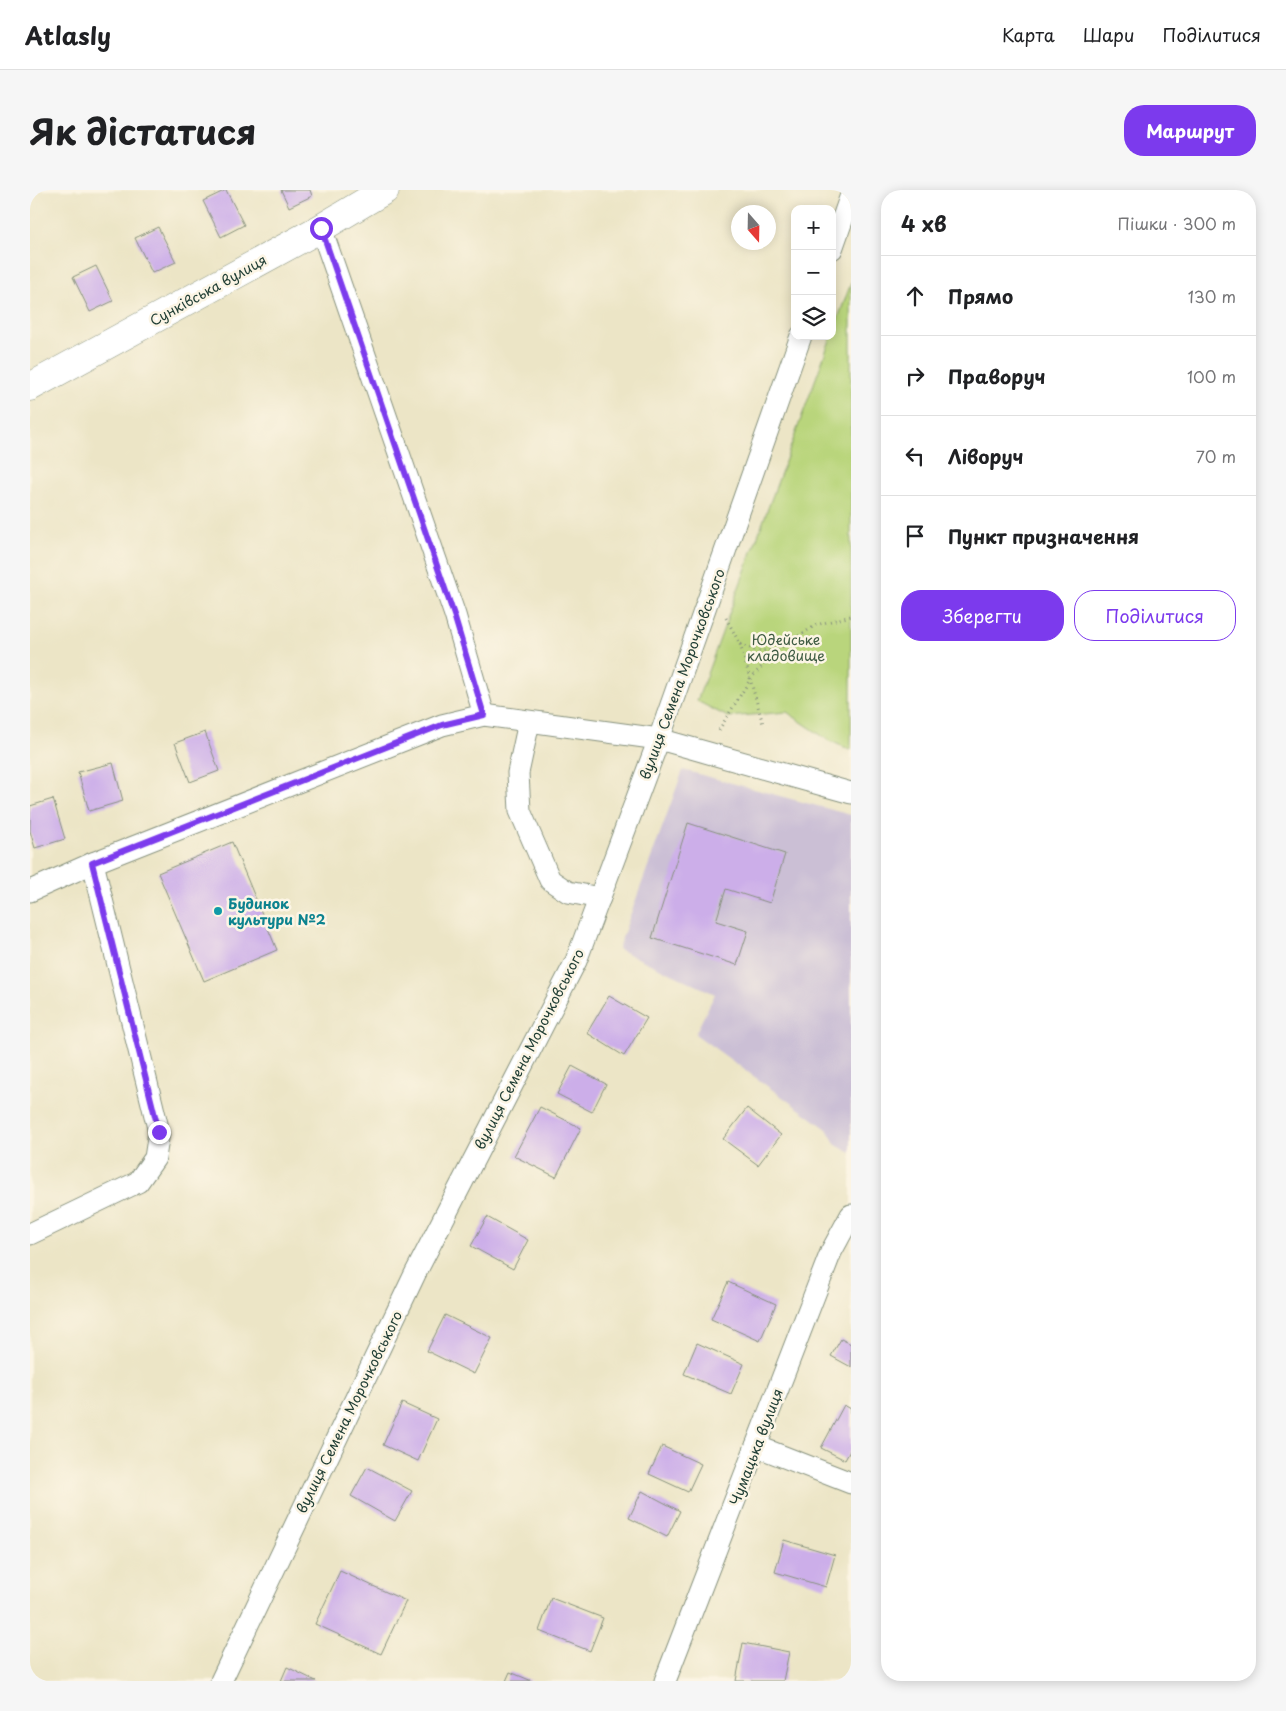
<!DOCTYPE html>
<html lang="uk">
<head>
<meta charset="utf-8">
<style>
  :root { --surface:#fff; --page:#f6f6f6; --text:#202124; --muted:#757577; --line:#e0e0e0; --accent:#7c3aed }
  body { margin:0; font-family:"Playpen Sans",sans-serif; background:var(--page); color:var(--text) }
  .controls { position:absolute; right:15px; top:15px; display:grid; overflow:hidden; border-radius:10px; box-shadow:0 2px 12px #0003 }
  .controls button { width:45px; height:45px; display:grid; place-items:center; padding:0; border:0; border-bottom:1px solid var(--line); background:var(--surface); color:var(--text); font:25px sans-serif }
  .compass { position:absolute; left:701px; top:15px; width:45px; height:45px; border-radius:50%; background:var(--surface); box-shadow:0 2px 12px #0003; rotate:160deg }
  .stop { position:absolute; width:15px; height:15px; margin:-11px; border:4px solid #7c3aed; border-radius:50%; background:#fff }
  .stop.end { background:#7c3aed; border-color:#fff; box-shadow:0 1px 5px #0008 }
  .list { margin:0; padding:0; list-style:none }
  h2 { display:flex; justify-content:space-between; align-items:center; height:65px; margin:0; padding:0 20px; font-size:21px }
  h2 small { font-size:16px; font-weight:400; color:var(--muted) }
  .list li { display:grid; grid-template-columns:32px 1fr auto; gap:15px; align-items:center; box-sizing:border-box; height:80px; padding:0 20px; border-top:1px solid var(--line) }
  .list b { display:block; font-size:19px; white-space:nowrap }
  .list em { font-size:16px; font-style:normal; color:var(--muted) }
  .actions { display:flex; gap:10px; padding:15px 20px }
  .actions a { flex:1; padding:11px 0; border:1px solid var(--accent); border-radius:20px; text-align:center; font-size:18px; color:var(--accent) }
  .actions .main { background:var(--accent); color:#fff }
  .icon { flex:none; width:28px; height:28px; fill:none; stroke:currentColor; stroke-width:2; stroke-linecap:round; stroke-linejoin:round }
  .map { position:relative; flex:none; width:821px; height:1491px; overflow:hidden; border-radius:20px }
  header { display:flex; align-items:center; gap:30px; box-sizing:border-box; height:70px; padding:0 25px; background:var(--surface); border-bottom:1px solid var(--line) }
  header strong { font-size:24px }
  nav { display:flex; gap:28px; margin-inline-start:auto; font-size:18px }
  .intro { display:flex; align-items:center; justify-content:space-between; box-sizing:border-box; height:120px; padding:0 30px }
  h1 { margin:0; font-size:35px }
  .button { padding:12px 22px; border-radius:20px; background:var(--accent); color:#fff; font-size:18px; font-weight:700 }
  main { display:flex; gap:30px; padding:0 30px }
  aside { flex:1; background:var(--surface); border-radius:20px; box-shadow:0 2px 12px #0003 }
  .map>svg:first-child { display:block }
  .industrial { fill:#cbbfd5 }
  .green { fill:#b9d57b; stroke:#6c8958 }
  .building { fill:#ccaee9 }
  .lines { fill:none; stroke-linecap:round; stroke-linejoin:round }
  .minor-casing { stroke:#86917d; stroke-width:23 }
  .tertiary-casing { stroke:#86917d; stroke-width:29 }
  .path { stroke:#86917d; stroke-width:3; stroke-dasharray:1 4; stroke-linecap:butt }
  .minor { stroke:#fff; stroke-width:21 }
  .tertiary { stroke:#fff; stroke-width:28 }
  .route { stroke:#7c3aed; stroke-width:6 }
  .culture-dot { fill:#0f9aa8; stroke:#fcf5e5; stroke-width:2 }
  .labels { text-anchor:middle; dominant-baseline:central; stroke-width:5; stroke-linejoin:round; paint-order:stroke }
  .street-label { font-size:14px; fill:#1f3d34; stroke:#fcf5e5 }
  .park-label { font-size:14px; fill:#3e5b42; stroke:#fcf5e5 }
  .culture-label { font-size:14px; font-weight:bold; fill:#0d838f; stroke:#fcf5e5; text-anchor:start }
</style>
</head>
<body>
<header>
<strong>Atlasly</strong>
<nav><a>Карта</a><a>Шари</a><a>Поділитися</a></nav>
</header>
<div class="intro"><h1>Як дістатися</h1><a class="button">Маршрут</a></div>
<main>
<div class="map">
<svg width="821" height="1491" viewBox="0 0 821 1491">
  <rect width="100%" height="100%" fill="#fcf5e5"/>
  <filter id="ink" filterUnits="userSpaceOnUse"><feTurbulence type="fractalNoise" baseFrequency=".02" numOctaves="2"/><feDisplacementMap in="SourceGraphic" scale="10" xChannelSelector="R" yChannelSelector="G"/><feConvolveMatrix kernelMatrix="1 2 1 2 8 2 1 2 1" color-interpolation-filters="sRGB"/></filter>
  <filter id="wash" filterUnits="userSpaceOnUse"><feTurbulence type="fractalNoise" baseFrequency=".0096" numOctaves="4" result="noise"/><feDisplacementMap in="SourceGraphic" scale="20" xChannelSelector="R" yChannelSelector="G"/><feGaussianBlur stdDeviation="1.12" result="paint"/><feColorMatrix in="noise" values="0 0 0 0 0 0 0 0 0 0 0 0 0 0 0 0 0 1.4 0 .05"/><feComposite in="paint" operator="in"/></filter>
  <g filter="url(#wash)">
    <rect width="100%" height="100%" fill="#ece5c6"/>
    <path class="industrial" d="M653,580l168,45v338l-15,-8 -9,-16 -132,-95 20,-40 -97,-45z"/>
    <path class="green" d="M821,93v467l-23,-10 -41,-28 -59,5 -31,-16z"/>
    <g id="blocks">
      <g class="building">
        <path d="M196,0l18,35 -23,12 -18,-36z"/>
        <path d="M251,0h29l2,6 -23,11z"/>
        <path d="M128,37l18,35 -24,11 -17,-35z"/>
        <path d="M66,76l17,35 -23,11 -17,-35z"/>
        <path d="M175,542l14,39 -29,11 -15,-39z"/>
        <path d="M83,573l10,38 -34,10 -11,-39z"/>
        <path d="M23,609l12,40 -30,9 -5,-17v-25z"/>
        <path d="M658,633l97,31 -15,49 -44,-14 -10,32 32,10 -11,34 -85,-27z"/>
        <path d="M202,652l45,108 -73,31 -46,-108z"/>
        <path d="M579,806l38,22 -23,38 -37,-23z"/>
        <path d="M542,876l34,18 -14,28 -35,-18z"/>
        <path d="M510,917l41,21 -25,49 -42,-21z"/>
        <path d="M717,918l34,27 -23,30 -35,-26z"/>
        <path d="M457,1027l41,23 -15,29 -42,-23z"/>
        <path d="M698,1092l48,22 -16,37 -49,-22z"/>
        <path d="M415,1125l47,23 -18,36 -47,-23z"/>
        <path d="M811,1149l10,5v23l-20,-11z"/>
        <path d="M667,1153l47,21 -13,30 -47,-20z"/>
        <path d="M372,1213l35,16 -19,42 -35,-16z"/>
        <path d="M814,1215l7,4v40l-6,11 -24,-12z"/>
        <path d="M632,1256l39,18 -13,28 -39,-18z"/>
        <path d="M337,1277l45,24 -17,30 -44,-25z"/>
        <path d="M612,1301l38,20 -13,26 -38,-19z"/>
        <path d="M754,1350l51,15 -9,32 -51,-15z"/>
        <path d="M310,1381l66,30 -25,53 -66,-30z"/>
        <path d="M521,1408l52,20 -13,33 -51,-20z"/>
        <path d="M713,1453l46,9 -6,29h-47z"/>
        <path d="M257,1477l29,14h-35z"/>
        <path d="M480,1482l22,9h-26z"/>
      </g>
    </g>
  </g>
  <g filter="url(#ink)">
    <use href="#blocks" fill-opacity="0" stroke="#86917d" stroke-width="1"/>
    <g class="lines">
      <defs>
        <g id="minor">
          <path d="M291,38l134,387 29,100"/>
          <path d="M802,59l19,-54"/>
          <path d="M499,532l-11,51 2,38 30,69 18,12 32,6"/>
          <path d="M0,701l63,-28 349,-138 42,-10 175,24 192,54"/>
          <path d="M0,1044l108,-52 17,-24 4,-26 -66,-269"/>
          <path d="M726,1256l95,37"/>
          <path d="M191,1491l194,-407 161,-313 83,-222 142,-403"/>
          <path d="M635,1491l166,-429 20,-37"/>
        </g>
        <path id="tertiary" d="M0,197l291,-159 64,-38"/>
      </defs>
      <use href="#minor" class="minor-casing"/>
      <use href="#tertiary" class="tertiary-casing"/>
      <g class="path">
        <path d="M696,428l14,26 23,80"/>
        <path d="M710,454l17,7 20,-1"/>
        <path d="M689,540l32,-52 26,-28 39,-25 35,-9"/>
      </g>
      <use href="#minor" class="minor"/>
      <use href="#tertiary" class="tertiary"/>
    </g>
  </g>
  <g class="lines" filter="url(#ink)">
    <path class="route" d="M129,942l-67,-269 350,-138 42,-10 -30,-100 -133,-387"/>
  </g>
  <circle class="culture-dot" cx="188" cy="721" r="5"/>
  <g class="labels">
    <g class="street-label">
      <text transform="translate(178 100) rotate(-29)">Сунківська вулиця</text>
      <text transform="translate(652 484) rotate(-70)">вулиця Семена Морочковського</text>
      <text transform="translate(499 859) rotate(-63)">вулиця Семена Морочковського</text>
      <text transform="translate(319 1222) rotate(-64)">вулиця Семена Морочковського</text>
      <text transform="translate(726 1257) rotate(-69)">Чумацька вулиця</text>
    </g>
    <g class="park-label">
      <text x="756" y="449">Юдейське<tspan x="756" dy="16">кладовище</tspan></text>
    </g>
    <g class="culture-label">
      <text x="198" y="713">Будинок<tspan x="198" dy="16">культури №2</tspan></text>
    </g>
  </g>
</svg>
<div class="controls">
<button>+</button>
<button>−</button>
<button><svg class="icon" aria-label="layers" viewBox="0 0 24 24"><path d="M12 4l9 5-9 5-9-5zM3 14l9 5 9-5"/></svg></button>
</div>
<svg class="compass" viewBox="-18 -18 36 36"><path d="M0-13l5 13h-10z" fill="#e53935"/><path d="M0 13l5-13h-10z" fill="#757577"/></svg>
<div class="stop" style="left:291px;top:38px"></div>
<div class="stop end" style="left:129px;top:942px"></div>
</div>
<aside>
<h2>4 хв<small>Пішки · 300 m</small></h2>
<ul class="list">
<li><svg class="icon" aria-label="ahead" viewBox="0 0 24 24"><path d="M12 20V5M6 11l6-6 6 6"/></svg><div><b>Прямо</b></div><em>130 m</em></li>
<li><svg class="icon" aria-label="right" viewBox="0 0 24 24"><path d="M7 20v-9h11M14 6l5 5-5 5"/></svg><div><b>Праворуч</b></div><em>100 m</em></li>
<li><svg class="icon" aria-label="left" viewBox="0 0 24 24"><path d="M17 20v-9H6M10 6l-5 5 5 5"/></svg><div><b>Ліворуч</b></div><em>70 m</em></li>
<li><svg class="icon" aria-label="arrive" viewBox="0 0 24 24"><path d="M6 21V4h12l-3 4 3 4H6"/></svg><div><b>Пункт призначення</b></div></li>
</ul>
<div class="actions"><a class="main">Зберегти</a><a>Поділитися</a></div>
</aside>
</main>
</body>
</html>
